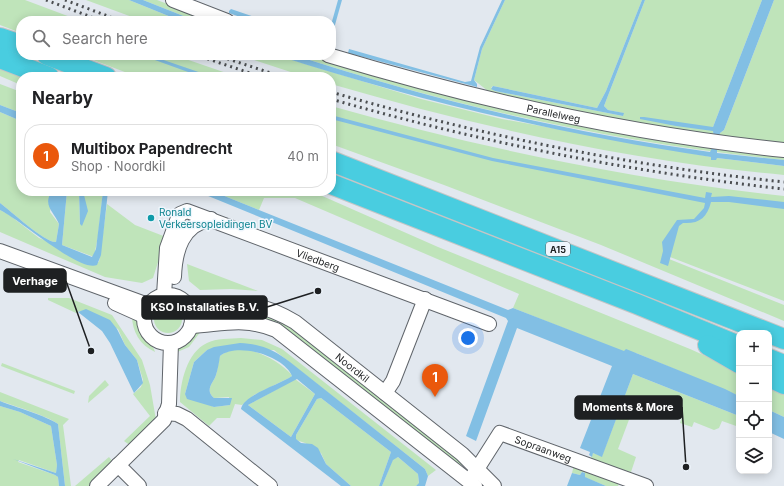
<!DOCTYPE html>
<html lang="en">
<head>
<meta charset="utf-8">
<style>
  :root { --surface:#fff; --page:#f6f6f6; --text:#202124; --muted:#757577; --line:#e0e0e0; --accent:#ea580c }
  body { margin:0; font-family:Inter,sans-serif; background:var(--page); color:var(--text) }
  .controls { position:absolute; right:12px; bottom:12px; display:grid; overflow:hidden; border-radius:8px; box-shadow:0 2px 10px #0003 }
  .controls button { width:36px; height:36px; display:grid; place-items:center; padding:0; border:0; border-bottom:1px solid var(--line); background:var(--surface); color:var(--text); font:20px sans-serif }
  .you { position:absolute; left:468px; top:338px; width:14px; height:14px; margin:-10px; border:3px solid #fff; border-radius:50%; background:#1a73e8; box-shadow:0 0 0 6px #1a73e833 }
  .badge { display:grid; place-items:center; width:26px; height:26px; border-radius:50%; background:var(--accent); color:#fff; font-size:13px; font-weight:700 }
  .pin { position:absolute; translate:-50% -33px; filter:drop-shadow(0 1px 2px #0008) }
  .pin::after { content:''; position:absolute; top:21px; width:14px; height:12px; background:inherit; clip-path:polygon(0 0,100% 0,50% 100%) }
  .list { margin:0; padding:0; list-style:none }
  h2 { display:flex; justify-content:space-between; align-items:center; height:52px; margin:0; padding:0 16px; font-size:17px }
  h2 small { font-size:13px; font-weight:400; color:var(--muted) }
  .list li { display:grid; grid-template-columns:26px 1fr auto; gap:12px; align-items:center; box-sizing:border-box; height:64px; margin:0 8px 8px; padding:0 8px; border:1px solid var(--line); border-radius:16px }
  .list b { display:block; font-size:15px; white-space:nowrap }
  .list p { margin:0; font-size:13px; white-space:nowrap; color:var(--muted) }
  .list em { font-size:13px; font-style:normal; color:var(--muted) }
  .icon { flex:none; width:22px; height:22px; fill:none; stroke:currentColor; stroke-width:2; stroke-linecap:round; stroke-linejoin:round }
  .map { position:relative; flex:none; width:784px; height:486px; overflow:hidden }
  .search { position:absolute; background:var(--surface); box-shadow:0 2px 10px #0003; left:16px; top:16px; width:320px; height:44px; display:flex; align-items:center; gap:10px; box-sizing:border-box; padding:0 14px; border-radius:16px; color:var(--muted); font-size:15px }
  .panel { position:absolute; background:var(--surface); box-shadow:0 2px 10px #0003; left:16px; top:72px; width:320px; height:124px; border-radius:16px }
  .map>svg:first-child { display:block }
  .green { fill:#bfe4ba }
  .water { fill:#82bfe4; fill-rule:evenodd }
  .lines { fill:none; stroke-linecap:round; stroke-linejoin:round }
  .minor-casing { stroke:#5f646a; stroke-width:16 }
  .highway-casing { stroke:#c4c5c6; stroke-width:22 }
  .minor { stroke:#fff; stroke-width:14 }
  .highway { stroke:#49cde0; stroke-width:20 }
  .rail { stroke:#4c4f52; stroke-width:3; stroke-dasharray:2 4; stroke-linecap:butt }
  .culture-dot { fill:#0f9aa8; stroke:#eff6fd; stroke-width:1.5 }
  .labels { text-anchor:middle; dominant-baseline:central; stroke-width:3; stroke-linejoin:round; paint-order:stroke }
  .shield { fill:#eff6fd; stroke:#5d6064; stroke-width:1 }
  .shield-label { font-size:9px; font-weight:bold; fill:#1e2022 }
  .street-label { font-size:10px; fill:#1e2022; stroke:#eff6fd }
  .culture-label { font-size:10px; fill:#0d838f; stroke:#eff6fd; text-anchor:start }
  .leader { fill:none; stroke:#1e2022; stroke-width:1.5 }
  .callout-dot { fill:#1e2022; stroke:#eff6fd; stroke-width:1.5 }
  .callout { fill:#1e2022; stroke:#1e2022; stroke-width:1.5 }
  .callout-label { font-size:11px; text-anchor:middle; font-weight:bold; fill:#fff }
</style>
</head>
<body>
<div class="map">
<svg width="784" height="486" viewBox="0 0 784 486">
  <rect width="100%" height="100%" fill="#e2e8ef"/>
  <g class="green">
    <path d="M0,0h25l56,21h-60v12l-21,-8z"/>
    <path d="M86,0h43l52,21h-38z"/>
    <path d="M143,0h14l55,21h-16z"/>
    <path d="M505,0h137l-36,91 -9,17 -104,-22 -2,2 4,3 128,25v-3l-15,-3 -4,-4 41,-106h117l-49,127 1,10 -92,-15 -129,-27 -19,-15 8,-31z"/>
    <path d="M774,0h10v145l-65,-7 1,-5 4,-3z"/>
    <path d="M80,55h94l64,22h-100z"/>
    <path d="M239,55h37l145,44 81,20 215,39 67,8v9c-153,-14 -306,-48 -453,-91v-7h-25z"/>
    <path d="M294,55h18l60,19 412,81v5c-166,-17 -331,-53 -490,-105z"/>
    <path d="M0,69l30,8h-9v8l-21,-9z"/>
    <path d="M0,84l21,8v21l-21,-8z"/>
    <path d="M331,106c149,42 299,73 453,90v105l-114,-44 -1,2 115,46v16l-183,-76 -157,-60 -113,-41z"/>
    <path d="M0,112l21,9v70h31l-2,21 9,12 -3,18c-11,1 -45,-31 -56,-39z"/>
    <path d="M67,191h12l1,33 4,-28 -1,-5h20l-5,45 -4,21 -32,-12z"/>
    <path d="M212,191h99l127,56 252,102 49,22v25l-103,-43 -12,-1 -111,-44 6,-14 -224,-96h-31l-5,12z"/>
    <path d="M107,204l28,21 31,12 -13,41 -11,5 -37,-6 -105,-45v-22l8,4 31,24 60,24z"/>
    <path d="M187,264l71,27 -27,-2 -31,1 -11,-9z"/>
    <path d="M48,298h21l43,17 30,45 8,25 6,35 -25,26 -7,-5 26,-25 -17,-22 8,-7 2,-7 -6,-20 -12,-15 -7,-16 -38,-18 -4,2 -28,-13z"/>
    <circle cx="168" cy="319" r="14"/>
    <path d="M207,308l65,5 194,150 -8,4 -165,-129 -86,-18z"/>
    <path d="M132,315c6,6 6,11 10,18 4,7 11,11 13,19 -15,-7 -23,-20 -23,-37z"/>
    <path d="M201,331l-12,16 -14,6c5,-9 17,-19 26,-22z"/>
    <path d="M241,338l21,2 20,9 154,121 -8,6 -3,-7 -151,-119h-67l-13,12 -9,32 29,13 16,-2 -1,-8 -15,1c-10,-8 0,-16 2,-23 2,-6 2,-13 4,-19 21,-17 56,2 72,19l-1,2 -37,18 -12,10 -7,-1 -5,14h-13l-8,8 -29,-24c0,-19 7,-50 27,-59 9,-5 23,-4 34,-5z"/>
    <path d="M2,363l73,28 -1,3 -73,-28z"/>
    <path d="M633,374l106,42v11l-17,-6 -3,7 -5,2 -20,-8 -2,5 -12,-4 2,-6 -35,-13 -3,8 -11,-3 -15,40 18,8 -5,15 -41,-11 3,-8 9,3z"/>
    <path d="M295,379l20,15 -24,43 -43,-32z"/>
    <path d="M105,380l4,5 -21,18 1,-7z"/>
    <path d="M769,385l15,7v25l-15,-7z"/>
    <path d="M0,392l69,27 -6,6 8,61h-6l-7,-62c-10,-8 -44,-18 -58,-23z"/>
    <path d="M321,398l70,54 -12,34h-28l-25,-22 -5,-11 -16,-10 -9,-3v-5l21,-36z"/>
    <path d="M0,406l20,6 31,14 6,39 -1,8 -37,-13 -1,2 37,13 3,2 1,9h-59z"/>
    <path d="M109,457l4,5 -24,24h-14z"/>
    <path d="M398,457l20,17 1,10 -3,2h-34l11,-27z"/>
    <path d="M574,465l45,18 -1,3h-12l-22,-9 1,-4 -3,-1 -2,3 -8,-2z"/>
  </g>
  <g class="water">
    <path d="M129,0h14l53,21h-15z"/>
    <path d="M338,0h4l-11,39v-14z"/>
    <path d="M502,0h3l-23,49 -8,31 3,4v3l-129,-34 1,-4 116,33 6,-1 9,-34z"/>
    <path d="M642,0h3l-41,106 4,4 16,3 -1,3 -128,-25 -4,-2 2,-3 104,22 9,-17z"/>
    <path d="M762,0h12l-50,130 -4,3 -1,5 -5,-1 -1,-6 -37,-5 -36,-7v-2h4l69,10z"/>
    <path d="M231,9l35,12c-13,0 -24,-3 -37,-8v-2z"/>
    <path d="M141,55h8l64,22h-11z"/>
    <path d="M276,55h18c135,44 275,78 416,97l2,-4 5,1v4l67,7v6l-67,-8 -1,2h-5v-3c-148,-22 -293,-56 -435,-102z"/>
    <path d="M0,105l21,8v8l-21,-9z"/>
    <path d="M331,115l162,43 212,40 1,-6 6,1 -1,4 18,-1 55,6v7l-55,-7h-18c-4,16 -12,22 -28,21l-4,3 -11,40 -8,-3 3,-12 -1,-9 15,-22 17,-1 10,-11 1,-5 -213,-42 -161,-42z"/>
    <path d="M52,191h15l-5,54 30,12 4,-8 7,-58h5l-7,64 -4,10c-17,8 -79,-47 -97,-55v-7c11,8 45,40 56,39l3,-18c-5,-12 -17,-19 -7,-33z"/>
    <path d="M79,191h4l5,20 -6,15 -2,-2z"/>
    <path d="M196,191h16l296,119 5,-2 111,43 2,-2 5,2 94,38 14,7v20l-106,-42 -31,83 -9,-4 -1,4 -3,-2 1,-3 -10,-4 32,-82 -95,-38 -41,113 -10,-5 42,-115 -2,-3z"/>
    <path d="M86,309l24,11 7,9 8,16 12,15 6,23 -9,10 -24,-50 -8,-12 -24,-19z"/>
    <path d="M240,343c21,1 34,7 50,19l135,107 3,7 -3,10h-9l3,-3 -1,-9 -20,-17 -5,3 -11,26h-3l12,-34 -70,-54 -4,1 -21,36v4l5,4 11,1 6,4 8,16 25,22h-10l-100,-77c2,-14 40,-25 51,-33 -8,-20 -54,-34 -72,-20 -1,6 -2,13 -4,19 -2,7 -12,15 -2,23h18l-2,7 -16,2 -27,-8 -2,-5 9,-32 13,-12 7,-3zM297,379l18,15 -24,43 -43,-32z"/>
    <path d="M0,401c15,6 47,15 58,23l7,62h-6l-1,-9 -3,-2 -42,-16 43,14 1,-8 -6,-39 -31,-14 -20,-6z"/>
    <path d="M769,410l15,7v22l-15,-7z"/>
    <path d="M582,472l3,1v4l21,9h-39l5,-13 8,2z"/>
  </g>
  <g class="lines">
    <defs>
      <g id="minor">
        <path d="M173,0l54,21"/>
        <path id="s1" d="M328,55c149,45 301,79 456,95"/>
        <path d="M0,251l148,54"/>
        <path d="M174,277c1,-27 8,-52 37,-58"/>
        <path id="s2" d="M164,295l3,-47 11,-30 2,-4 7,-3 302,113"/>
        <circle cx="168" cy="319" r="24"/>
        <path d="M115,303l29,13"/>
        <path id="s3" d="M189,307c46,-2 64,-10 106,15l167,132 32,32"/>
        <path d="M191,326c34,-2 52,-9 85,4l199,156"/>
        <path d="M385,393l8,-12 32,-82"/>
        <path d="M165,413l12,1 10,5 83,67"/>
        <path d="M118,465l21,21"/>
        <path id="s4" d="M472,477l28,-44 146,53"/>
        <path d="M97,486l67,-66 5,-16 2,-61"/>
      </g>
      <g id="highway">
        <path d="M0,38l21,7"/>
        <path d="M47,55l59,22"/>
        <path d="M0,58l49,19"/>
        <path d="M331,161l453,178"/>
        <path d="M331,184l306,120 102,42"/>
        <path d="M708,345l31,18"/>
        <path d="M769,359l15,6"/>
        <path d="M769,377l15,7"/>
      </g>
    </defs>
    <use href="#minor" class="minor-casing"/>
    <use href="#highway" class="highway-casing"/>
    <use href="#minor" class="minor"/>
    <use href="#highway" class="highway"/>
    <g class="rail">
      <path d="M46,0l56,21"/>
      <path d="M65,0l56,21"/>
      <path d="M196,55l66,22"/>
      <path d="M216,55l67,22"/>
      <path d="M331,92c148,43 300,74 453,90"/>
      <path d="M331,99c148,43 300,73 453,90"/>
    </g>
  </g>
  <circle class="culture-dot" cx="151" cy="218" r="4"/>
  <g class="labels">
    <rect class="shield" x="546" y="242" width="24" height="14" rx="3"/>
    <g class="shield-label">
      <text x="558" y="249">A15</text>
    </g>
    <g class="street-label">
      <text stroke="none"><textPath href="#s1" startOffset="233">Parallelweg</textPath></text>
      <text stroke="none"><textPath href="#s2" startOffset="231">Vliedberg</textPath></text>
      <text stroke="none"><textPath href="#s3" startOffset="183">Noordkil</textPath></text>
      <text stroke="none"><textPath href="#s4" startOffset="98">Sopraanweg</textPath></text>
    </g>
    <g class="culture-label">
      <text x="159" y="212">Ronald<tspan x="159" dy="12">Verkeersopleidingen BV</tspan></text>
    </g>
  </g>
  <path class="leader" d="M91 351L66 281M318 291L267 307M686 467L682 407"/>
  <g class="callout-dot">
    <circle cx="91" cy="351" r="4"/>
    <circle cx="318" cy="291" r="4"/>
    <circle cx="686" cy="467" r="4"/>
  </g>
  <g class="callout">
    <rect x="4" y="269" width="62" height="23" rx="4"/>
    <rect x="142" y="296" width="125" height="23" rx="4"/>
    <rect x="575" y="396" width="107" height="23" rx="4"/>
  </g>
  <g class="callout-label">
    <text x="35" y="285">Verhage</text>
    <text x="205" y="311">KSO Installaties B.V.</text>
    <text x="628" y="411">Moments &amp; More</text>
  </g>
</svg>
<div class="controls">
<button>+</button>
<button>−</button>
<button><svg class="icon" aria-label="locate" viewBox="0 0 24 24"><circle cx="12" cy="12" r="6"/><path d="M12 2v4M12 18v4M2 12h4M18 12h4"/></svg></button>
<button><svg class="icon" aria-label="layers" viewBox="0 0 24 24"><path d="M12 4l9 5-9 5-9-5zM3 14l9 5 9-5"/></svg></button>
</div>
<div class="you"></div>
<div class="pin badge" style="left:435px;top:397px">1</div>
<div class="search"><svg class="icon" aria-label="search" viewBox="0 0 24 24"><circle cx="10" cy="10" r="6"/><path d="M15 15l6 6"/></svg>Search here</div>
<section class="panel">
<h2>Nearby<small></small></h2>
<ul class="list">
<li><span class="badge">1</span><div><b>Multibox Papendrecht</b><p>Shop · Noordkil</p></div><em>40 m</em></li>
</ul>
</section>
</div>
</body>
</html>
